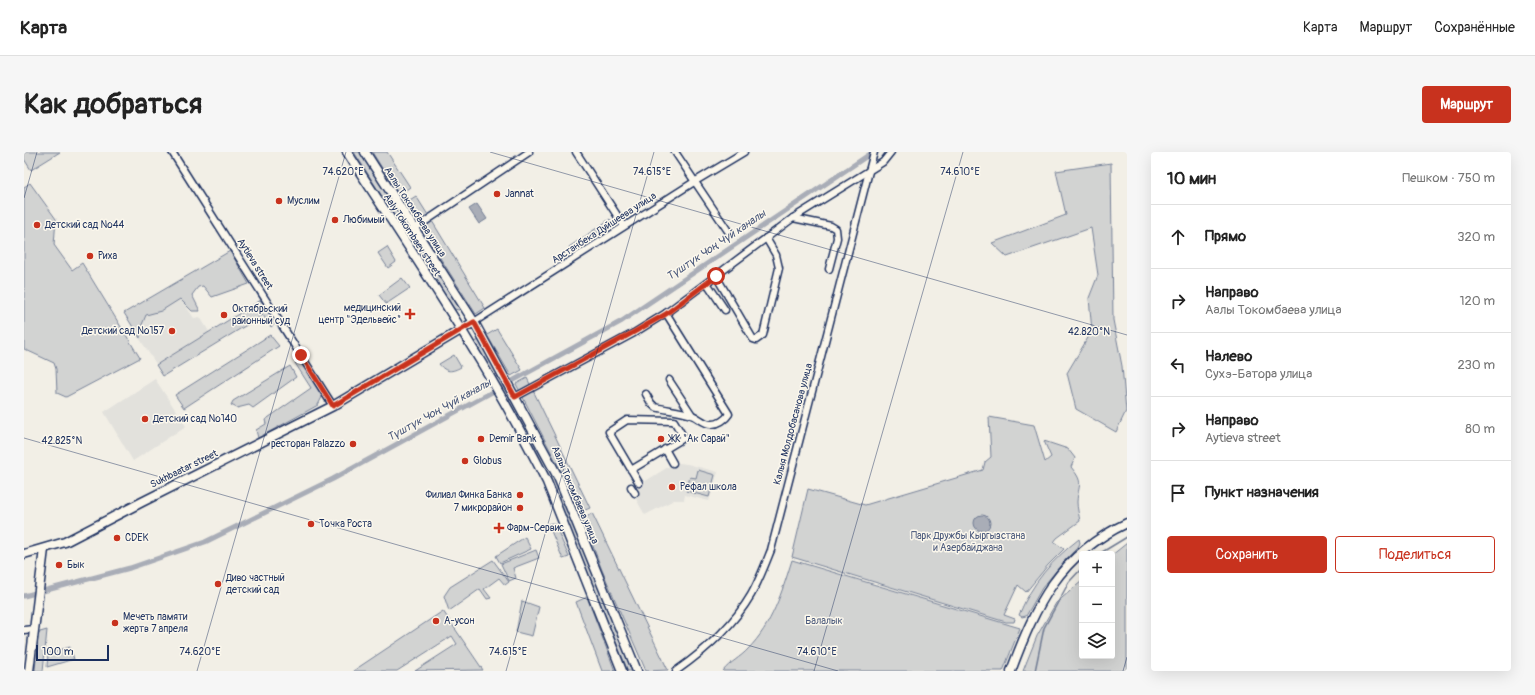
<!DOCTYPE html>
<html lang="ru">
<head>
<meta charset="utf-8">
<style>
  :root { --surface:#fff; --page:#f6f6f6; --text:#222; --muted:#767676; --line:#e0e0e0; --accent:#c8321e }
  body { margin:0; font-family:Pangolin,sans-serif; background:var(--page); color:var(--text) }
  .controls { position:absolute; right:12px; bottom:12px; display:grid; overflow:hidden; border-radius:4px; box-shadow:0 4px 16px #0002 }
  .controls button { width:36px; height:36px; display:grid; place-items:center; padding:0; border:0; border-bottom:1px solid var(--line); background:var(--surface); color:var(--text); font:20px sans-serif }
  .scale { position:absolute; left:12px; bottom:10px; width:73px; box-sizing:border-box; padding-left:4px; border:2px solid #1b2f5e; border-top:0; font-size:11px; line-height:14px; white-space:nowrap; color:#1b2f5e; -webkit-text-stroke:3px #fbf7ec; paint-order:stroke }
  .stop { position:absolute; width:12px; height:12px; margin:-9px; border:3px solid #c8321e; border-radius:50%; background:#fff }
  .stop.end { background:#c8321e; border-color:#fff; box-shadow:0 1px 4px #0008 }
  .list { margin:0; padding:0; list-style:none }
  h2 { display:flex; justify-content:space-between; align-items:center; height:52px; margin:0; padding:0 16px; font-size:17px }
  h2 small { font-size:13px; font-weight:400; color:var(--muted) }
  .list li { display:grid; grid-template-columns:26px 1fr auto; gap:12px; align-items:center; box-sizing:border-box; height:64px; padding:0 16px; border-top:1px solid var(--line) }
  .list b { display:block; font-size:15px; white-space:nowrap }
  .list p { margin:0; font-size:13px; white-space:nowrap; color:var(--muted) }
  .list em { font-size:13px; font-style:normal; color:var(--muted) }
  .actions { display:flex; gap:8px; padding:12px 16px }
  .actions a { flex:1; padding:9px 0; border:1px solid var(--accent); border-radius:4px; text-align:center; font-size:14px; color:var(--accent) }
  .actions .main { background:var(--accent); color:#fff }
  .icon { flex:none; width:22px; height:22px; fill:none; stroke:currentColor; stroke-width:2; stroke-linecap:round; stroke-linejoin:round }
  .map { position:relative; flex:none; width:1103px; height:519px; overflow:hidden; border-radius:4px }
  header { display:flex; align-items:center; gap:24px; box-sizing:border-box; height:56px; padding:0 20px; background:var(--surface); border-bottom:1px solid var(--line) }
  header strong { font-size:19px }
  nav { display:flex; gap:22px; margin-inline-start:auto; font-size:14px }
  .intro { display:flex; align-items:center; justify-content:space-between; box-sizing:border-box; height:96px; padding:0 24px }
  h1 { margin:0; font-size:28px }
  .button { padding:10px 18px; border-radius:4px; background:var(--accent); color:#fff; font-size:14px; font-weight:700 }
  main { display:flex; gap:24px; padding:0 24px }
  aside { flex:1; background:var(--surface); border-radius:4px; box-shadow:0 4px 16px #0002 }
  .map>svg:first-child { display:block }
  .built { fill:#e2e1dc }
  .green { fill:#d2d3d2; stroke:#768198 }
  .water { fill:#a9adb7; stroke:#707b93 }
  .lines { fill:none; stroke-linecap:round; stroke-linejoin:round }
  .stream { stroke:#707b93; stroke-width:1.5 }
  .canal { stroke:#a9adb7; stroke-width:5 }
  .minor-casing { stroke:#1b2f5e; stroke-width:9 }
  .major-casing { stroke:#1b2f5e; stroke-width:11 }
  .minor { stroke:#fbf7ec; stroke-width:6 }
  .major { stroke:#fbf7ec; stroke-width:8 }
  .route { stroke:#c8321e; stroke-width:5 }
  .ticks { fill:none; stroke:#1b2f5e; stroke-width:1; stroke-opacity:0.45 }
  .poi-dot { fill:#c8321e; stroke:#fbf7ec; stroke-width:1.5 }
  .labels { text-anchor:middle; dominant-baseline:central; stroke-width:3; stroke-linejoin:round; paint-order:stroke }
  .poi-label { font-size:10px; fill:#1b2f5e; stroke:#fbf7ec; text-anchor:start }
  .street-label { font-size:10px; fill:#1b2f5e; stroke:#fbf7ec }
  .park-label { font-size:10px; fill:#49587b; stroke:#fbf7ec }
  .water-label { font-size:11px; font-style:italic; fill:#465579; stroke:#fbf7ec }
  .ticks-label { font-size:10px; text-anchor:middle; fill:#1b2f5e; stroke:#fbf7ec; stroke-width:3; stroke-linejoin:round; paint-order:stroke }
</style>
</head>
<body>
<header>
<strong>Карта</strong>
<nav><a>Карта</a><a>Маршрут</a><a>Сохранённые</a></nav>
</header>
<div class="intro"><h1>Как добраться</h1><a class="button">Маршрут</a></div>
<main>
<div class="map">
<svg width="1103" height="519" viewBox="0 0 1103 519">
  <rect width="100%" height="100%" fill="#f2efe6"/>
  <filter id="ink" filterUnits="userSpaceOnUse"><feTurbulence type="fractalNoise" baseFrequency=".025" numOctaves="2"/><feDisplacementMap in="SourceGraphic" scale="8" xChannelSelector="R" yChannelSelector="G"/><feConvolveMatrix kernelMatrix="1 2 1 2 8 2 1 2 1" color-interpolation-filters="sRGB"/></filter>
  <g filter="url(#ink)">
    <g class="built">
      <path d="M154,143l16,23 6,-1 13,21 -53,32 -30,-46z"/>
      <path d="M131,227l31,47 -53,35 -29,-49z"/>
      <path d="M655,311l8,1 31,8 -9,29 -24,-6 -1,5h-10l-29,15 -14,-25 42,-26z"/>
    </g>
    <g class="green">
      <path d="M0,0h36l-29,18 -7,-11z"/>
      <path d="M330,0h7l100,157 -2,1 -5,-1 -5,-7z"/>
      <path d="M348,0h15l23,35 -11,8z"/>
      <path d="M1087,11l2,157 9,46 4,45 -10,21 -40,-23 -9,-36 25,-42 -3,-33 9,-23 -7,-47 -84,29 -15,-14 74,-28 -10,-44z"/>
      <path d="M6,31l26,36 -2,26 18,25 10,-7 58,95 -74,39 -9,-4 -1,-24 -2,-6 -30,-14v-162z"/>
      <path d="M392,44l12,19 -11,9 -12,-21z"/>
      <path d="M586,67l2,4 -41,27 -2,-3z"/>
      <path d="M408,69l53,87 -9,6 -55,-86z"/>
      <path d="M363,95l9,15 -8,6 -10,-15z"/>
      <path d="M206,99l19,33 -37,13 -9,-11 -5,1 -6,8 8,16h-8l-12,-12 -19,12 -15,4 -5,12 -1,11 -16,-25z"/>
      <path d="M378,126l8,10 -24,16 -7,-9z"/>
      <path d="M237,148l14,24 -4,3 -8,-12 -100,61 -7,-11z"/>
      <path d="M473,177l25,41 -11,6 -24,-41z"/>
      <path d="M246,183l9,11 -95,62 -9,-13z"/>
      <path d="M455,188l76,140 77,191h-4l-78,-191 -75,-138z"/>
      <path d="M430,203l7,12c-9,5 -15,6 -22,-3z"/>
      <path d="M276,208l23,35 -5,10 -60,33 -2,-8 10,-6 -1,-4 46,-32 -16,-25z"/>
      <path d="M266,214l6,11 -43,31 -4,-3 -12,3 -6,-3 2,-4z"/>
      <path d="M503,226l63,130 -12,5 -14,-36 -48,-93z"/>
      <path d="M965,265l45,8 11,37 6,-5 -7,-16 24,8 7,9 -4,9c14,17 7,17 6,35 0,6 2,13 3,19l-23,17 -3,4 10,7 -16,16 -22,27 -8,-7 -14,30 11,4 -1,3h-8l-214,-65 16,-68 57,16 118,-35 2,-8 6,-5z"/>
      <path d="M674,318l17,5 -6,22 -23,-6 4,-14 6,1z"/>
      <path d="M568,361l76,157 -22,1 -44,-101 -19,-50z"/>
      <path d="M528,371l3,2 14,32 -6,2 -15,-35z"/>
      <path d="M501,385l6,12 -31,14 -4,-7z"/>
      <path d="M1055,387l1,4 -2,4 -13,13 -23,28 -16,28 -4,1 -3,-2c13,-32 33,-55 60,-76z"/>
      <path d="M1103,391v128h-104l14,-35 19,-33 26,-22v75h30v-101z"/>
      <path d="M512,398l3,8 -26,10 3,10 -7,3 -8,-17z"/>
      <path d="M469,408l16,22 -4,3 -6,-7 -15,11 7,9 -4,1 -7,-10 -31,22 -5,-15 6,-9z"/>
      <path d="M768,408l228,68 -17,43h-280c6,-8 18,-14 25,-22 24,-24 34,-57 44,-89z"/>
      <path d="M563,445l28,74h-13l-26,-69z"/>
      <path d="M498,449l17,6 -7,29 -16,-4z"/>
      <path d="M419,459l40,59 -68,1 42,-27 -5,-8 -55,35h-44z"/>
      <path d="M23,478l-4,41h-8l3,-35 2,-4z"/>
      <path d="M46,495l4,12 -27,8 1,-14z"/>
    </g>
    <g class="water">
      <path d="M453,52l10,15 -8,5 -10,-15z"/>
      <circle cx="958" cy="371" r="8"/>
    </g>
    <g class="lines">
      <g class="stream">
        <path d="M1075,402l28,-17"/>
        <path d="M1011,519l9,-43 25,-46 13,-14"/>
      </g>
      <path class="canal" d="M0,444l106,-28 75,-26 128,-63 289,-158 251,-169"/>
      <defs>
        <g id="minor">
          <path d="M148,0l161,254"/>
          <path d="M552,0l48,74"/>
          <path d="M651,0l55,82"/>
          <path d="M769,66l38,8 5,3 1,9 -8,31"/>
          <path d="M390,77l115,-77"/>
          <path d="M692,124l37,63 3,1 7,-5 16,-67 -3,-13 -10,-17"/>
          <path d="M683,131l18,27"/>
          <path d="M450,170l220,-140 50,-30"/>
          <path d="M645,228l23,35"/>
          <path d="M622,242l5,9 4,4c12,3 25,4 37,8 6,2 12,9 19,9 7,1 15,-5 18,-10l-63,-101"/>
          <path d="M491,245l119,-64 32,-20 127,-95 90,-56 8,-10"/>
          <path d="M641,297l8,14"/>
          <path d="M607,318l53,-32 -10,-17 -47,-1 -18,12 30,51"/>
          <path d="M607,335l4,6"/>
          <path d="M0,478l10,-1"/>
          <path d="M652,519c30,-21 57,-45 75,-76 8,-14 14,-30 20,-45l103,-398"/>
        </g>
        <g id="major">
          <path d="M323,0c41,64 84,127 123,192 28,45 53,91 77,138l75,189"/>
          <path d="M341,0l109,170 84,155 79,194"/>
          <path d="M0,402l41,-12 77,-40 191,-96 141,-84"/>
          <path d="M5,519l15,-122"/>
          <path d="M987,519c25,-67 48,-116 116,-148"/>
        </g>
      </defs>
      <use href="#minor" class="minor-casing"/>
      <use href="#major" class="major-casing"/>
      <use href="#minor" class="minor"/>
      <use href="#major" class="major"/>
    </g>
  </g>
  <g class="lines" filter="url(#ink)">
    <path class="route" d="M277,203l32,51 141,-84 41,75 119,-65 32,-18 50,-38"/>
  </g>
  <path class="ticks" d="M466,0l637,183M0,46l13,-46M0,286l814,233M173,519l149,-519M482,519l148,-519M790,519l149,-519M1099,519l4,-14"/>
  <g class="poi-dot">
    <circle cx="473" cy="42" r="4"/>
    <circle cx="255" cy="49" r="4"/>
    <circle cx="311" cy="68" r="4"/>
    <circle cx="13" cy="73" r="4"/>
    <circle cx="66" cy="104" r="4"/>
    <path d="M384 156h4v4h4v4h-4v4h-4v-4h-4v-4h4z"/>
    <circle cx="200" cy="163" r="4"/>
    <circle cx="148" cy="179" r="4"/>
    <circle cx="121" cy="267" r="4"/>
    <circle cx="457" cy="287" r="4"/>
    <circle cx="637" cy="287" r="4"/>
    <circle cx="329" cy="292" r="4"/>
    <circle cx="441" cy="309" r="4"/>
    <circle cx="648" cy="335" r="4"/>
    <circle cx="496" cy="343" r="4"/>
    <circle cx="496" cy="356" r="4"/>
    <circle cx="287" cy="372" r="4"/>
    <path d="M473 370h4v4h4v4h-4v4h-4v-4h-4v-4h4z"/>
    <circle cx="93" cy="386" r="4"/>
    <circle cx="35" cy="413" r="4"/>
    <circle cx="194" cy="432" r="4"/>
    <circle cx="412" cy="469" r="4"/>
    <circle cx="91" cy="471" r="4"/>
  </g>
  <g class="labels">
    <g class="poi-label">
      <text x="481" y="42">Jannat</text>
      <text x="263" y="49">Муслим</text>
      <text x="319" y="68">Любимый</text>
      <text x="21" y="73">Детский сад №44</text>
      <text x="74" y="104">Риха</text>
      <text x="377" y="156" text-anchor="end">медицинский<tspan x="377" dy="12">центр "Эдельвейс"</tspan></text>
      <text x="208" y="157">Октябрьский<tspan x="208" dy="12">районный суд</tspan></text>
      <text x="140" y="179" text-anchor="end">Детский сад №157</text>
      <text x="129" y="267">Детский сад №140</text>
      <text x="465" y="287">Demir Bank</text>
      <text x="645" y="287">ЖК "Ак Сарай"</text>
      <text x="321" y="292" text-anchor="end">ресторан Palazzo</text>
      <text x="449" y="309">Globus</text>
      <text x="656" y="335">Рефал школа</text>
      <text x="488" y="343" text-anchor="end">Филиал Финка Банка</text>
      <text x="488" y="356" text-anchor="end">7 микрорайон</text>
      <text x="295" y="372">Точка Роста</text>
      <text x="483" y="376">Фарм-Сервис</text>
      <text x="101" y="386">CDEK</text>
      <text x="43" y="413">Бык</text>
      <text x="202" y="426">Диво частный<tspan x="202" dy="12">детский сад</tspan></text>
      <text x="99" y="465">Мечеть памяти<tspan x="99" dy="12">жертв 7 апреля</tspan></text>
      <text x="420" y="469">А-усон</text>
    </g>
    <g class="street-label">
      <text transform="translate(391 60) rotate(57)">Аалы Токомбаева улица</text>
      <text transform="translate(580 76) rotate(-33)">Арстанбека Дуйшеева улица</text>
      <text transform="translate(388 83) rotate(57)">Aaly Tokombaev street</text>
      <text transform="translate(231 112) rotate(58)">Aytieva street</text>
      <text transform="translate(769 272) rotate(-75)">Калыя Молдобасанова улица</text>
      <text transform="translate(160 317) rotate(-26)">Sukhbaatar street</text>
      <text transform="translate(551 343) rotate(67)">Аалы Токомбаева улица</text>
    </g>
    <g class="park-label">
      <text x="944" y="384">Парк Дружбы Кыргызстана<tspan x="944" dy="12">и Азербайджана</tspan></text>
      <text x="800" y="469">Балалык</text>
    </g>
    <g class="water-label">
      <text transform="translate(692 93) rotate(-34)">Түштүк Чоң Чүй каналы</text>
      <text transform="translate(415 258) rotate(-29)">Түштүк Чоң Чүй каналы</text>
    </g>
  </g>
  <g class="ticks-label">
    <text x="319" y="23">74.620°E</text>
    <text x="628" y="23">74.615°E</text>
    <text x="936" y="23">74.610°E</text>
    <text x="1065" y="183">42.820°N</text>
    <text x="38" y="292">42.825°N</text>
    <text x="176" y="503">74.620°E</text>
    <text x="484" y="503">74.615°E</text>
    <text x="793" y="503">74.610°E</text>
  </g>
</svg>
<div class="controls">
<button>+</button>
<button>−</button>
<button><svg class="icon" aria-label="layers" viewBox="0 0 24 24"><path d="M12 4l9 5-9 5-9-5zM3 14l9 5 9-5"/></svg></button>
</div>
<div class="scale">100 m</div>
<div class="stop" style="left:692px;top:124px"></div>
<div class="stop end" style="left:277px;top:203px"></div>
</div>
<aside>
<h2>10 мин<small>Пешком · 750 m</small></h2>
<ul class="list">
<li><svg class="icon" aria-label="ahead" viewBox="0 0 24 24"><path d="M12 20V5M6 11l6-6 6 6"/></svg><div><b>Прямо</b></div><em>320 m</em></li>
<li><svg class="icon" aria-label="right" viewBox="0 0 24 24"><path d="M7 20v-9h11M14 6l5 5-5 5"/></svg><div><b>Направо</b><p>Аалы Токомбаева улица</p></div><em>120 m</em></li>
<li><svg class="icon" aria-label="left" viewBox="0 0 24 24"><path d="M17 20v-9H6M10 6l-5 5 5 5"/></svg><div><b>Налево</b><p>Сухэ-Батора улица</p></div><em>230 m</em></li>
<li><svg class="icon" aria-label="right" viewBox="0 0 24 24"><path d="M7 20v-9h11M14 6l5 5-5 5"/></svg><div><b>Направо</b><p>Aytieva street</p></div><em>80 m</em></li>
<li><svg class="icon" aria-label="arrive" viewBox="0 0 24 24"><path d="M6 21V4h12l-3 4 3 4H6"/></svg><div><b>Пункт назначения</b></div></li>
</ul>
<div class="actions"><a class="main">Сохранить</a><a>Поделиться</a></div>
</aside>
</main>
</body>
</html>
